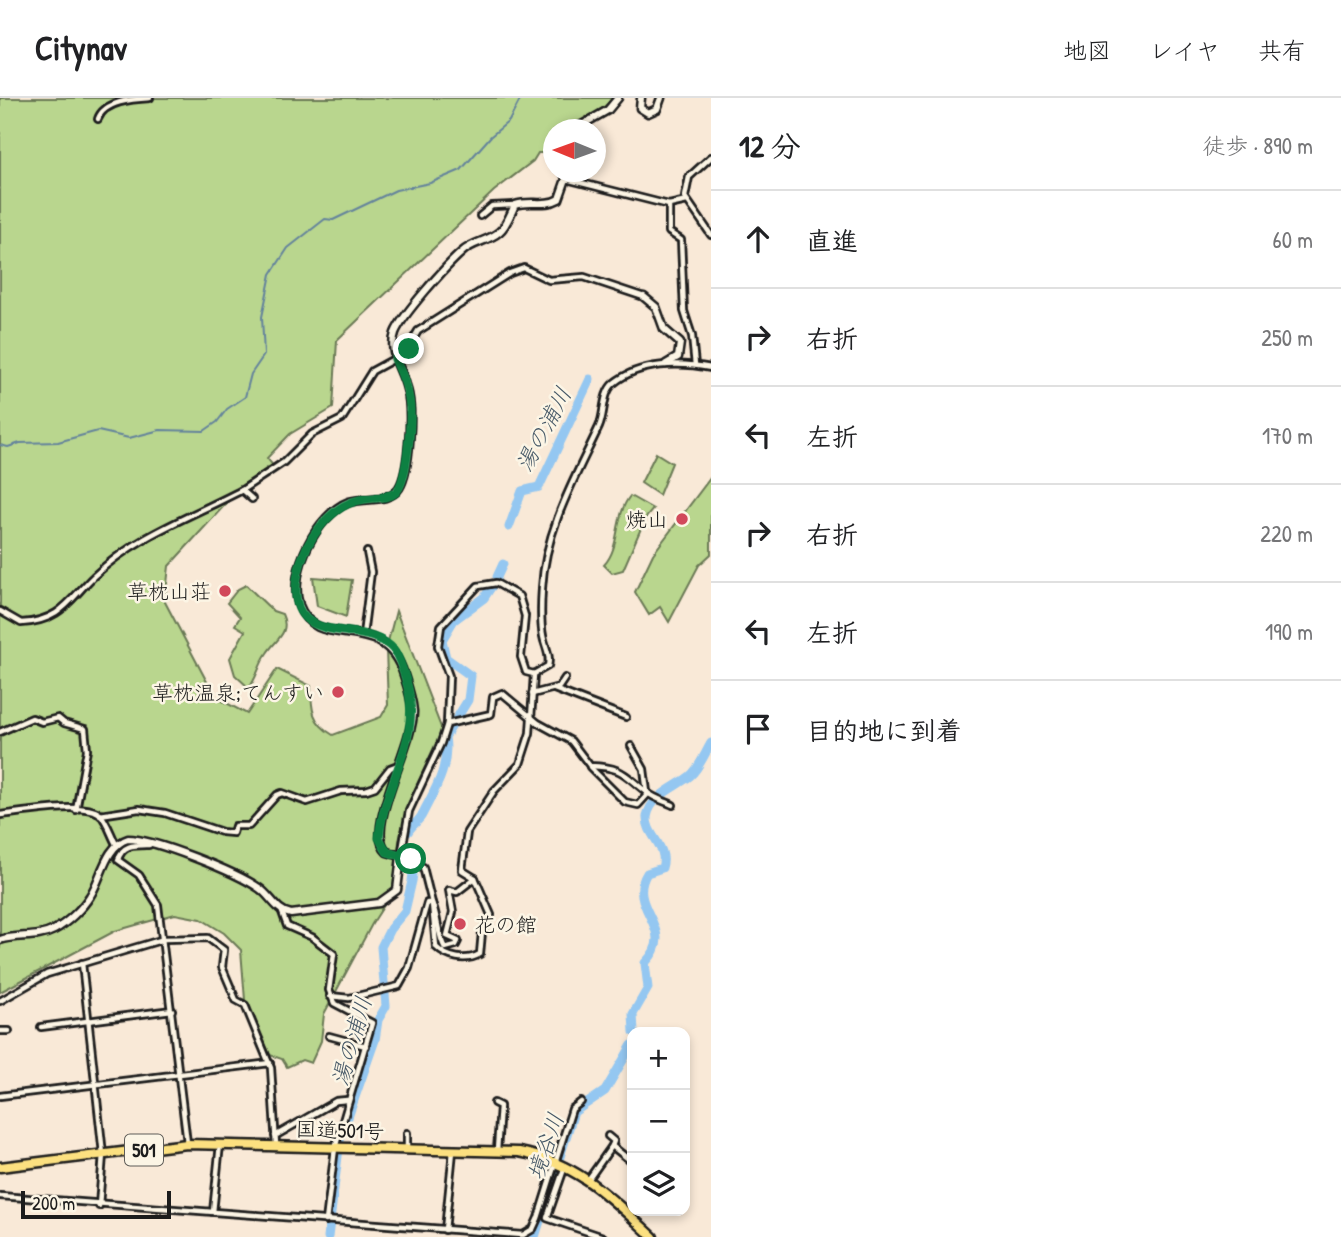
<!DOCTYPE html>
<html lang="ja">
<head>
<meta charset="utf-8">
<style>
  :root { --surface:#fff; --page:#f6f6f6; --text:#202124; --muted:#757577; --line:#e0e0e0 }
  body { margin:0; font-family:"Patrick Hand","Klee One",sans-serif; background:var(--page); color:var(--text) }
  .controls { position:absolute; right:21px; bottom:21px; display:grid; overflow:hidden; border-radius:14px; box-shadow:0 4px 10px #0003 }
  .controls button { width:63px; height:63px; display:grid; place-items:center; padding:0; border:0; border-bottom:2px solid var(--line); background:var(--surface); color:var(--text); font:35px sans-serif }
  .compass { position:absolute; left:543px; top:21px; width:63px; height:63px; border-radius:50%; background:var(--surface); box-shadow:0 4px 10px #0003; rotate:271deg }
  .scale { position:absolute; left:21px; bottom:18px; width:150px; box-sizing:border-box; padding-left:7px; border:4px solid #1c1c1c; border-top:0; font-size:19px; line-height:24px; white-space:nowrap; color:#1c1c1c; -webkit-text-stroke:5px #fcf5e5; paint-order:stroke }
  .stop { position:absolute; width:21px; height:21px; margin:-16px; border:5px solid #0b8043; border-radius:50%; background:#fff }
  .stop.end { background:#0b8043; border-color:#fff; box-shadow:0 2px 7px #0008 }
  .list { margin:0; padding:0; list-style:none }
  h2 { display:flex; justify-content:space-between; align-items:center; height:91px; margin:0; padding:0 28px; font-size:30px }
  h2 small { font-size:23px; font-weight:400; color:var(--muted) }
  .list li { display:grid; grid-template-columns:46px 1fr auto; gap:21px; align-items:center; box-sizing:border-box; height:98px; padding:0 28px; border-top:2px solid var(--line) }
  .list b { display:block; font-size:26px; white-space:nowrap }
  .list em { font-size:23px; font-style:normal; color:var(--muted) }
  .icon { flex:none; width:38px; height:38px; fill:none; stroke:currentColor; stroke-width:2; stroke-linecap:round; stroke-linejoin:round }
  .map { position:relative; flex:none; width:711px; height:1139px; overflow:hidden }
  header { display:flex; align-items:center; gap:42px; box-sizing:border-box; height:98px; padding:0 35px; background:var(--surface); border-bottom:2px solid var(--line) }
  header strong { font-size:33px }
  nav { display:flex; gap:38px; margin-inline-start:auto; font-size:24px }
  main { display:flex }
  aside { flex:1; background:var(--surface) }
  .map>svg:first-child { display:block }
  .green { fill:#b9d68e; stroke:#6a7955; stroke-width:2 }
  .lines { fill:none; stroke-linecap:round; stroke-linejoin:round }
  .stream { stroke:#64839c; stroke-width:2 }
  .river { stroke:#94c7f1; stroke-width:9 }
  .street-casing { stroke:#1c1c1c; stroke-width:10 }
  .secondary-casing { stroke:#1c1c1c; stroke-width:11 }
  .highway-casing { stroke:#1c1c1c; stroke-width:13 }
  .street { stroke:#fcf5e5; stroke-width:4.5 }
  .secondary { stroke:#fcf5e5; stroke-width:6 }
  .highway { stroke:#fce080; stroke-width:8 }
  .route { stroke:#0b8043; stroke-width:9 }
  .poi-dot { fill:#d1495b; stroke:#fcf5e5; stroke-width:2.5 }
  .labels { text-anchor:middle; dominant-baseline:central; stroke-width:5; stroke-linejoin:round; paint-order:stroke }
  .shield { fill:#fcf5e5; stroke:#5f5d58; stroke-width:2 }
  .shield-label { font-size:19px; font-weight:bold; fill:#1c1c1c }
  .poi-label { font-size:21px; fill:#1c1c1c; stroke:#fcf5e5; text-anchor:end }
  .street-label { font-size:21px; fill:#1c1c1c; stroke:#fcf5e5 }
  .water-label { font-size:23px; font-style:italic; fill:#465867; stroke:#fcf5e5 }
</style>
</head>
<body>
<header>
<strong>Citynav</strong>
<nav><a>地図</a><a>レイヤ</a><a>共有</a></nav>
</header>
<main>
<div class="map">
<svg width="711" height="1139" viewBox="0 0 711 1139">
  <rect width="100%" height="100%" fill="#f9e9d7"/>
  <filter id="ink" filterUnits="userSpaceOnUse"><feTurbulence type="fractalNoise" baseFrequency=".0143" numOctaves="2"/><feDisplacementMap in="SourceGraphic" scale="14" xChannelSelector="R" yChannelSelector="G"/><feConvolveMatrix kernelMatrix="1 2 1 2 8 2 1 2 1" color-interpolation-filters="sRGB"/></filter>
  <g filter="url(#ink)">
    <g class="green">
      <path d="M0,0h612c-8,14 -43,31 -58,32l-5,14 2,9h-13l-5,8 -39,30 -157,149 -4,68 -43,26 -23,24 7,9 -30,17 -75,82 -4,36 50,95 32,17 30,-45 34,17c0,23 1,37 22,49l48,-18 7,-12 -2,-56 10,-38 46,119 -34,74 -9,37 -4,47 -23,36 -48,90 -3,27 -10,22 -9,-3 -15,7 -5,-8 -12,-4 -25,-55 -4,-50 -17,-17 -23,-14 -26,-5 -60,17 -115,61z"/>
      <path d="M656,355l16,10 -13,32 -18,-12z"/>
      <path d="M711,379v77l-12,11 -30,57 -9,-15 -11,8 -14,-23 18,-38z"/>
      <path d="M630,398l23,13 -8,10 -22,51 -11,3 -8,-8c17,-18 10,-49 26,-69z"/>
      <path d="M313,479l39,3 -6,37 -29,-11z"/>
      <path d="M246,487l27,26 9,3c9,19 -6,25 -15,39 -8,11 -10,25 -18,35l-14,-13 -5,-17 15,-27 -10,-6 5,-8 -13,-14 11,-14z"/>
    </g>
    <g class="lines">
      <path class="stream" d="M0,347l8,2 12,-4 38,-1 40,-11 31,7 31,-8 44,1 13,-9 10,-13 18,-12 6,-23 13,-19 -2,-38 9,-43 17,-26 37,-29 8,1 63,-30 34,-7 31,-13 30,-34 18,-15 12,-23"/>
      <g class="river">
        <path d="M509,429l13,-36 17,-4 51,-108"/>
        <path d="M497,479l6,-13"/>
        <path d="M408,734c4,-7 11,-11 14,-17 13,-26 28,-48 23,-78l23,-37 3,-24 -25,-18 -4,-18 12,-20 30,-22 8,-12"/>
        <path d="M634,934l-1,-18 15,-26 -3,-25c35,-35 -20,-54 2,-90l15,-5c7,-22 -16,-32 -15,-51 3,-21 29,-30 43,-41 9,-7 15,-23 21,-33"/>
        <path d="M328,1139l12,-97 35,-100 3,-20 8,-14 -5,-59 9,-18 15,-18 7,-30 1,-7 -7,-12"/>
        <path d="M535,1139l39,-125 31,-21 27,-46"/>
      </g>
      <defs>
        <g id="street">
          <path d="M98,21c6,-18 35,-20 52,-21"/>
          <path d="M711,59l-22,20 -4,20 26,38"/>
          <path d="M566,81l103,26 18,-4"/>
          <path d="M669,107v27l12,8 3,71 8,25 3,29"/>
          <path d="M480,118l12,-10 22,-1"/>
          <path d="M252,401l-10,-9 42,-28 28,-28 30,-15 30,-48 33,-18 13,-22 92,-58 14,-5 25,12 35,-3 60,20"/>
          <path d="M0,513l21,12c40,-2 48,-23 73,-47 43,-41 97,-59 148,-86"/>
          <path d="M363,537l8,-63 -4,-20"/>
          <path d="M554,591l72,28"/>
          <path d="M532,596l27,-7 6,-9"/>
          <path d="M447,626l44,-10 2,-17 9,-4 36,30 33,18 19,25c34,1 34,9 58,27 7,6 17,8 25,12"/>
          <path d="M0,634l32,-14 10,4 16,-4 6,5 21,6 2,21 -11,60"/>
          <path d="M631,648l13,23 3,23"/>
          <path d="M590,669l35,35 13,3 10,-11"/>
          <path d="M0,717c21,-2 83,-14 100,-1 7,7 11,21 16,30"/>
          <path d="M100,717l39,-6 26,4 57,19 11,1 2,-7h14l28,-31 5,-2 25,9 34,-11 25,-1 9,-3 15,-19 8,-3"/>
          <path d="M149,747c-14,0 -27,-1 -31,15l21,15 19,30 29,238"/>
          <path d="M475,780l16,37 -9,17 -2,22c-14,8 -33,4 -44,-7l-4,-44 -9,-36 -22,-11 8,-45 32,-68 6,-19 2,-48 -11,-30 3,-20 37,-40 18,-3 23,13 6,20 -4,41 5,15 8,2 14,-8c3,-11 -3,-19 -5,-30 -3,-15 -2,-33 -1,-48 3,-58 33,-110 57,-161 6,-13 3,-34 15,-44 26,-21 66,-21 97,-15"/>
          <path d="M282,814l5,14 25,11 22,17 -5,36 5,13 38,20 -37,125 -9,73"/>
          <path d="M82,865l21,191 -4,52"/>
          <path d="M330,898l19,2 50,-12 10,-18 18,-65h5c6,14 6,34 13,45l11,-3 2,-4 -11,-5 6,-24 -4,-22 8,2 18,-14 -13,-8 5,-38 27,-41 26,-27 10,-31 4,-59"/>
          <path d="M0,903l47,-27 117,-35 44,-1 16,12 -2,17 14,33 9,5 26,63 5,77"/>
          <path d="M41,929l131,-17"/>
          <path d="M0,933h9"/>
          <path d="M329,938l37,10"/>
          <path d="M0,998l270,-33"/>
          <path d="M494,1005l6,3 -3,45"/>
          <path d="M275,1038l61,-35 11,-1"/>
          <path d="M608,1038l6,5 -2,5"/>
          <path d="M407,1050v-15"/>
          <path d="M565,1068l-18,52 56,19"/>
          <path d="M588,1082l24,-34 20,16"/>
          <path d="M0,1098l523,39 10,-6 5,-11 34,-109 9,-7"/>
          <path d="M213,1114l7,-68"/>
          <path d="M445,1132l8,-79"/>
        </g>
        <g id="secondary">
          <path d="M641,0l-1,10 8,5 9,-4 4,-11"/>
          <path d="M573,32l35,-20 10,-12"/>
          <path d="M644,199l12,10 8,22 16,14 -2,14 -12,7"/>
          <path d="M0,842c18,-6 37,-1 54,-10 13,-7 28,-21 36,-34 12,-18 15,-50 38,-57 26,0 108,33 131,49 12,8 17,23 32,26l88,-11 18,-13 4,-34 -14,-4c-24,-22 27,-108 26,-141 -1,-12 -5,-24 -9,-36 -21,-67 -87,-20 -105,-70 -11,-33 18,-91 50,-103 15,-5 40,1 50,-14 11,-17 14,-80 8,-99 -4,-19 -19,-35 -12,-56 7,-18 51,-67 67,-81 10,-10 27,-11 37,-20 7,-5 12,-19 16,-27 15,-5 30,2 44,-6l7,-20 -2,-7"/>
        </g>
        <path id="highway" d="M0,1069l187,-23 332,8c59,11 92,46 134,85"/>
      </defs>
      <use href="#street" class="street-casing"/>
      <use href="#secondary" class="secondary-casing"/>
      <use href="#highway" class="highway-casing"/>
      <use href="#street" class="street"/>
      <use href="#secondary" class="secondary"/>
      <use href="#highway" class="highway"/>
    </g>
  </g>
  <g class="lines" filter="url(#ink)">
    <path class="route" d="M409,251l-14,10c6,13 12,25 14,40 3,17 -1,81 -13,93 -8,7 -21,5 -31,7 -34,4 -60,41 -67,74 -17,80 67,42 96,77 6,9 9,20 12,30 18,60 -22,100 -27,158l8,14 24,7"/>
  </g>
  <g class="poi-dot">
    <circle cx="682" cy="421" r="7"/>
    <circle cx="225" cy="493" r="7"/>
    <circle cx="338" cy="594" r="7"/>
    <circle cx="460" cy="826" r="7"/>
  </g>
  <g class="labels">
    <rect class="shield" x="125" y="1036.5" width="38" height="31" rx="5"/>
    <g class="shield-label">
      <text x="144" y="1052">501</text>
    </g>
    <g class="poi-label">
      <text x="668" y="421">焼山</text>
      <text x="211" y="493">草枕山荘</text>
      <text x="324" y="594">草枕温泉;てんすい</text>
      <text x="474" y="826" text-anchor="start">花の館</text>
    </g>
    <g class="street-label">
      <text transform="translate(340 1032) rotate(2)">国道501号</text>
    </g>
    <g class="water-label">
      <text transform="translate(543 331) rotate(-62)">湯の浦川</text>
      <text transform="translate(351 943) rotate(-74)">湯の浦川</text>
      <text transform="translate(545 1048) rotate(-71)">境谷川</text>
    </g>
  </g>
</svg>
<div class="controls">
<button>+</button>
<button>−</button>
<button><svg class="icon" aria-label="layers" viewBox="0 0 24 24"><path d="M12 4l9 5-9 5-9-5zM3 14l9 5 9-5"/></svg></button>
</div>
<svg class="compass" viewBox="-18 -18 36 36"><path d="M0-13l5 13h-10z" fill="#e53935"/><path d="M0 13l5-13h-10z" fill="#757577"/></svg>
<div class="scale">200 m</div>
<div class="stop" style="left:411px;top:761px"></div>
<div class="stop end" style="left:409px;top:251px"></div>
</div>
<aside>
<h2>12 分<small>徒歩 · 890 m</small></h2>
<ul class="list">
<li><svg class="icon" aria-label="ahead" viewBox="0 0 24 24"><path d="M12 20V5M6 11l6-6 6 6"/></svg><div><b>直進</b></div><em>60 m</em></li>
<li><svg class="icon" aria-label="right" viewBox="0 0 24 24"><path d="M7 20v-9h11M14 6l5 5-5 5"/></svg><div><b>右折</b></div><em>250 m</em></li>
<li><svg class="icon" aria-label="left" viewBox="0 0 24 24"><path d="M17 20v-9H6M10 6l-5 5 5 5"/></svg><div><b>左折</b></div><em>170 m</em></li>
<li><svg class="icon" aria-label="right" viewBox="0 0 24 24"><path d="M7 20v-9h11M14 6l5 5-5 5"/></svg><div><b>右折</b></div><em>220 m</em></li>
<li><svg class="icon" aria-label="left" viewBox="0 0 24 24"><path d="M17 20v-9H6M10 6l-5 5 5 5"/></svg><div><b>左折</b></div><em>190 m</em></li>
<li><svg class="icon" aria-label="arrive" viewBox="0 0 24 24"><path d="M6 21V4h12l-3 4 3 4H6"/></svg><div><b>目的地に到着</b></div></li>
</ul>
</aside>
</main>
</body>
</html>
